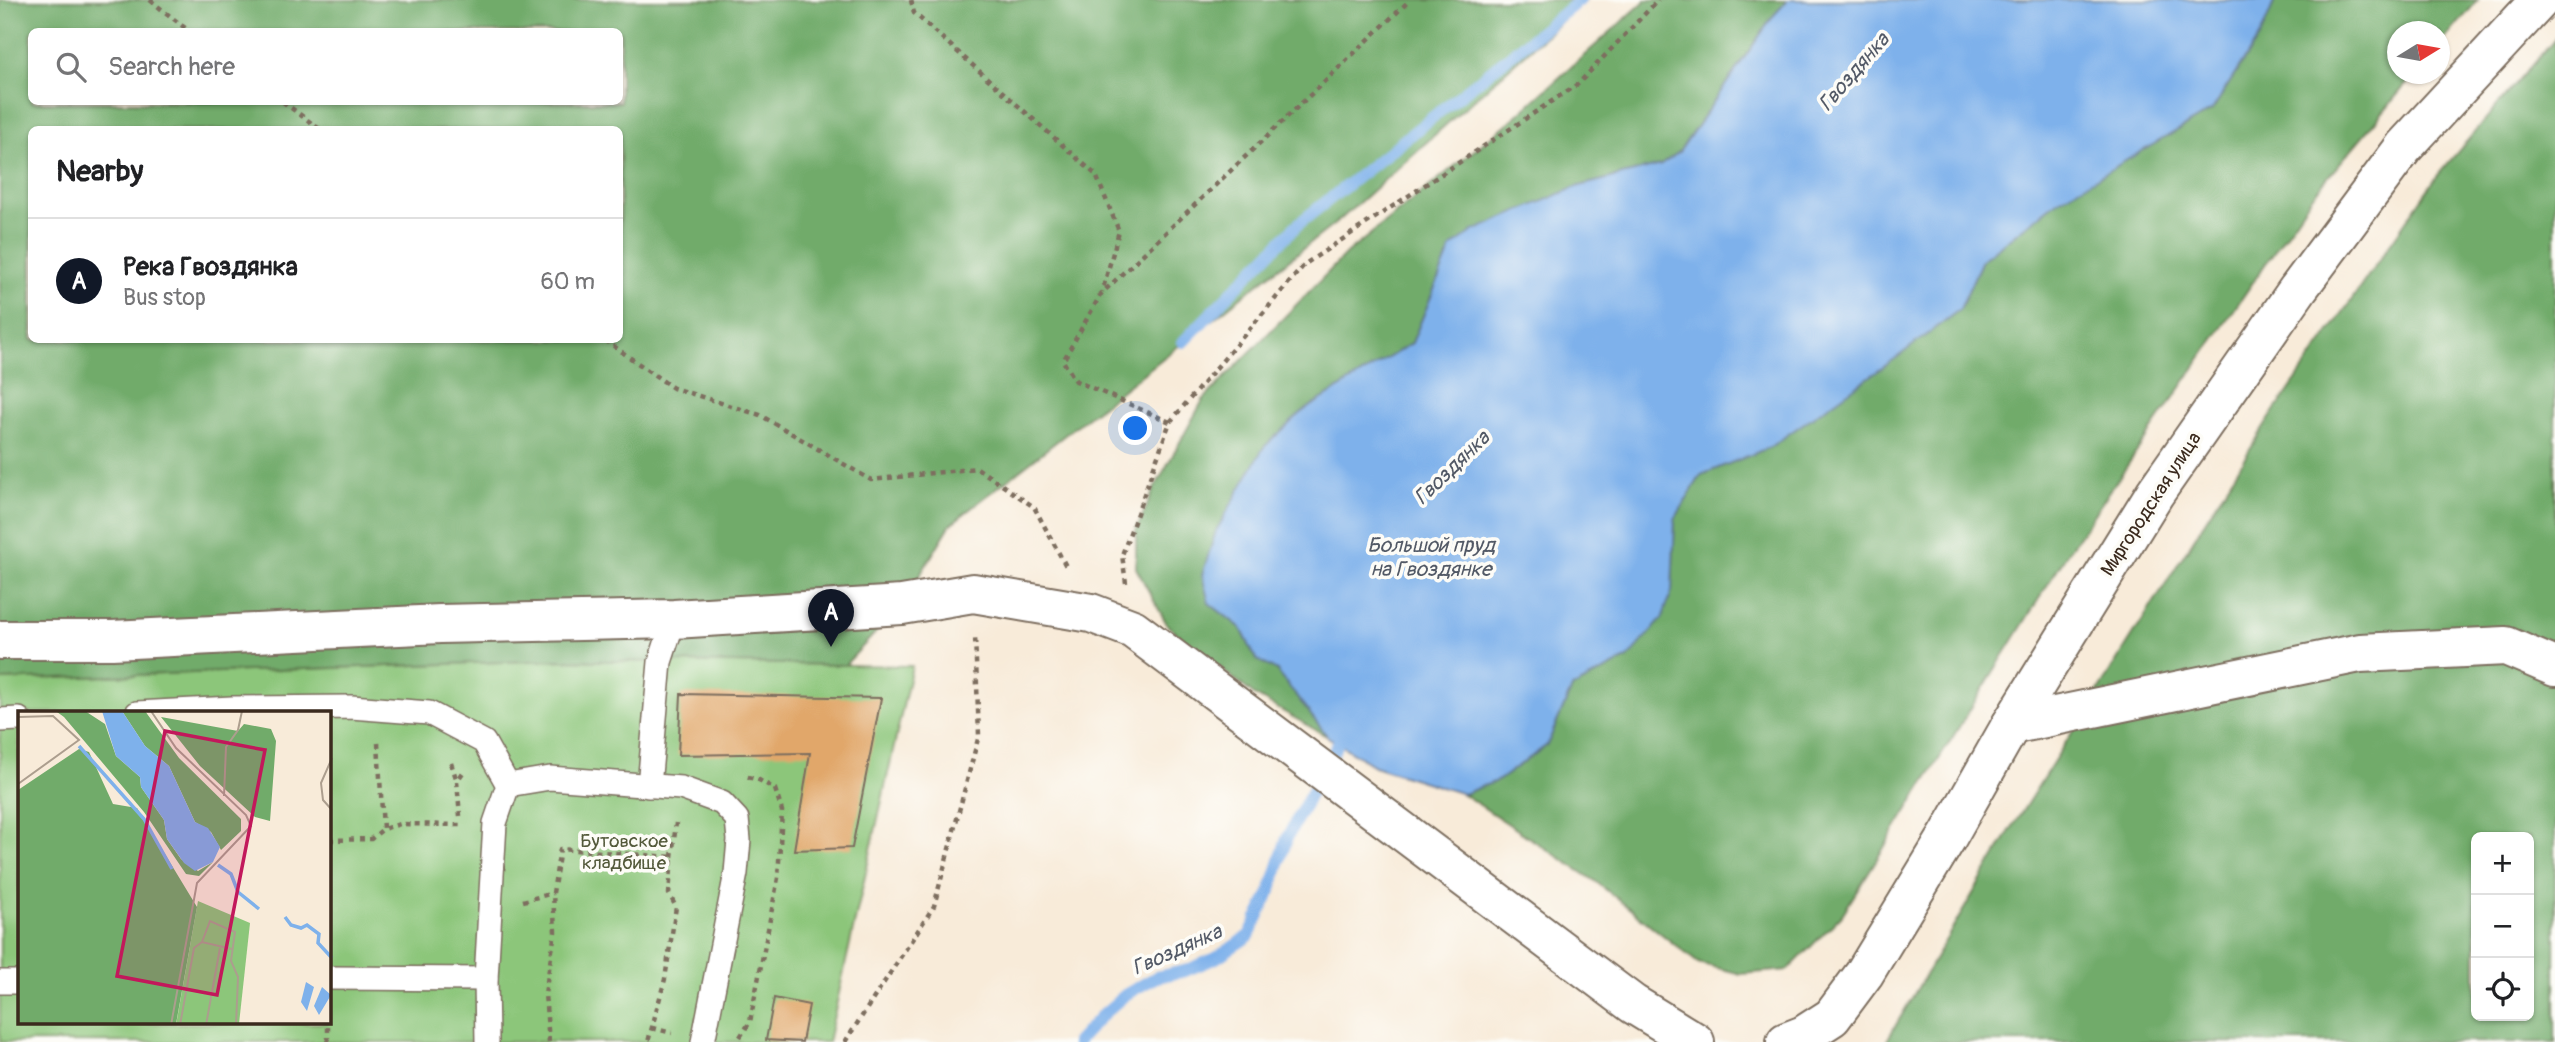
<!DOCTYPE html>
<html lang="en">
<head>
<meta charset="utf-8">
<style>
  :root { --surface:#fff; --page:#f2f2f2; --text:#202124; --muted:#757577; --line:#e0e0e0; --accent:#111827 }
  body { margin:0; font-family:Pangolin,sans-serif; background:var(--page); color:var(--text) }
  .controls { position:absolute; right:21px; bottom:21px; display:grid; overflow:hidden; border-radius:10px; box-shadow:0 2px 5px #0004 }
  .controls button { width:63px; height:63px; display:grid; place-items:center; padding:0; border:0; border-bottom:2px solid var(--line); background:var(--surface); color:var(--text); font:35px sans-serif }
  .compass { position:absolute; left:2387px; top:21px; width:63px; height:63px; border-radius:50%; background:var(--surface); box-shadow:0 2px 5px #0004; rotate:79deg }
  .you { position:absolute; left:1136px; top:429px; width:24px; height:24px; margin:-18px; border:5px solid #fff; border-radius:50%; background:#1a73e8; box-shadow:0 0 0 10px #1a73e833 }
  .badge { display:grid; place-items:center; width:46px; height:46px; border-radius:50%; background:var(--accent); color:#fff; font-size:23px; font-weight:700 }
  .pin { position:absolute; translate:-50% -58px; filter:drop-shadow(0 2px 4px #0008) }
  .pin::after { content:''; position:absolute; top:37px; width:24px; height:21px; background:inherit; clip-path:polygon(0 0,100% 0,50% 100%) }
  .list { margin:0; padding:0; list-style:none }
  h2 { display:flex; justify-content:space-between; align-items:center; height:91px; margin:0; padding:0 28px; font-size:30px }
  h2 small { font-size:23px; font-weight:400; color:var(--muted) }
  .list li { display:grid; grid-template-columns:46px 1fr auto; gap:21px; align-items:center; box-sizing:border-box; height:126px; padding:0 28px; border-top:2px solid var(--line) }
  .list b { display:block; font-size:26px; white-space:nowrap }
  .list p { margin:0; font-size:23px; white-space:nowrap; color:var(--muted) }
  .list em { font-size:23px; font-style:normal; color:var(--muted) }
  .icon { flex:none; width:38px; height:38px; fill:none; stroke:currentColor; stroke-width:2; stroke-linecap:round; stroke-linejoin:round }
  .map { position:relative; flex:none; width:2555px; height:1042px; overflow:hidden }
  .search { position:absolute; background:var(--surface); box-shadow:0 2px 5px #0004; left:28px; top:28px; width:595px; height:77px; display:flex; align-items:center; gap:18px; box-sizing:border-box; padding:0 24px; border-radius:10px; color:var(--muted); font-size:26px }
  .panel { position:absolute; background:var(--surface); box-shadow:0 2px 5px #0004; left:28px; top:126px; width:595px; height:217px; border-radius:10px }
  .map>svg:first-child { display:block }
  .green { fill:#8cc67a; stroke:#64784c; stroke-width:2; fill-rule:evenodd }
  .forest { fill:#71ab6a; stroke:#566a44; stroke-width:2; fill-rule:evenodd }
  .water { fill:#7eb1eb; stroke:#5c6e84; stroke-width:2 }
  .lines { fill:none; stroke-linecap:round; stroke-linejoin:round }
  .stream { stroke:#7eb1eb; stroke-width:12 }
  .building { fill:#e1a76b }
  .service-casing { stroke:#7d6e5f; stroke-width:26 }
  .minor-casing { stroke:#7d6e5f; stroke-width:42 }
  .path { stroke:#7d6e5f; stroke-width:4.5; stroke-dasharray:5 5; stroke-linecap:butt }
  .service { stroke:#fff; stroke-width:23 }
  .minor { stroke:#fff; stroke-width:38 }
  .labels { text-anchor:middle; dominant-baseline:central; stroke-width:7; stroke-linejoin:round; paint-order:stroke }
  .street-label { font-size:19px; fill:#3b2a1e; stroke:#fdfcf7 }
  .park-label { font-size:19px; fill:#53593a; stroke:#fdfcf7 }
  .water-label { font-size:21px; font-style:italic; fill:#525966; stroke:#fdfcf7 }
  .inset-river { fill:none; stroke:#7eb1eb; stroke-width:3.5 }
  .inset-road { fill:none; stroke:#ac9e8e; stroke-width:2 }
  .view { fill:#c2185b; fill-opacity:0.15; stroke:#c2185b; stroke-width:3.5 }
  .inset-edge { fill:none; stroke:#3b2a1e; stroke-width:3.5 }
</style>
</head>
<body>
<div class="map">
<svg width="2555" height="1042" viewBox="0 0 2555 1042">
  <rect width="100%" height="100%" fill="#fdfcf7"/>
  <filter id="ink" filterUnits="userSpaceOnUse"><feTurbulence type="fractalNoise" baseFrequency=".0143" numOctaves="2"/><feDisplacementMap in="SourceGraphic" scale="14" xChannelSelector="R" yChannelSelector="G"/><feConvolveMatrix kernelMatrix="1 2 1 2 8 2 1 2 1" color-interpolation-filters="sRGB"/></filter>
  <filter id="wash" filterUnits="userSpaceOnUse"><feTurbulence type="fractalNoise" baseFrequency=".00686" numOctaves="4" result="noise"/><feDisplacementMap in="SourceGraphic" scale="28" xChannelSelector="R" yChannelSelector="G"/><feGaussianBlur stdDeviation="1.57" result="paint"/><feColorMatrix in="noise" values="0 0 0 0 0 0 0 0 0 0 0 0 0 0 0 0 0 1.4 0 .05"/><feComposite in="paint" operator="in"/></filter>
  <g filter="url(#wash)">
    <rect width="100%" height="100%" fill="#f8ebd9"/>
    <path class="green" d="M555,660l357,6 -84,376h-828v-362zM19,713h310v310h-310z"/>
    <g class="forest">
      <path d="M0,0h1585l-244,219 -390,305 -49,81 -57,60 -290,-5 -555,20zM32,32h588v70h-588zM32,130h588v210h-588z"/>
      <path d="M1646,0h142l-14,15 -95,137 -18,13 -85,22 -125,62 -39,94 -109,68 -94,192 32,25 15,31 21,12 51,66 -74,-42 -86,-69 -32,-58v-37l18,-42 49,-89 144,-147 166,-134z"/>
      <path d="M2275,0h203l-38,45v-13h-42v42h17l-103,122 -244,356 -226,363 -54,55 -47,4 -43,-11 -103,-82 -132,-87 36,-14 48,-35 25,-57 56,-30 44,-67 3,-72 26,-44 69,-28 190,-138 22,-49 75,-59 155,-91 49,-76z"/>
      <path d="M2555,38v1004h-669l122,-208 260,-413 169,-245zM2476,837h53v179h-53z"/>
    </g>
    <path class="water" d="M1788,0h487l-14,34 -49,76 -155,91 -75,59 -22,49 -61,47 -129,91 -69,28 -26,44 -3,72 -10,28 -34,39 -56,30 -25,57 -48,35 -36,14 -89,-28 -46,-29 -51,-66 -21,-12 -15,-31 -32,-25 -7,-28 14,-44 48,-84 39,-36 109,-68 39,-95 22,-17 103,-44 85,-22 18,-13 95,-137z"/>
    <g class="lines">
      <g class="stream">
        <path d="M1183,342l114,-117 283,-225"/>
        <path d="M1077,1042l24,-26 24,-21 31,-18 29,-6 31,-13 33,-22 21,-44 17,-54 58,-108"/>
      </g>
    </g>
    <g id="blocks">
      <g class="building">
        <path d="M681,694l200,4 -29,150 -58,2 16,-97 -132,2z"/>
        <path d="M774,998l35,7 -7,37 -36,-2z"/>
      </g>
    </g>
  </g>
  <g filter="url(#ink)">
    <use href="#blocks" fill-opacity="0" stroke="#7d6e5f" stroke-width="2"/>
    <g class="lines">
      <defs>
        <g id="service">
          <path d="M137,713l95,-5 119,-1 78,6 55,29 24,43 -13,38 -9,156 1,63"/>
          <path d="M0,720l19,-1"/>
          <path d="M508,785l42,-7 131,10 41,15 15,16 2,21 -3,33 -33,169"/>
          <path d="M649,786l11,-124 14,-43"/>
          <path d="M329,978l157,1"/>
          <path d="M0,982h19"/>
        </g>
        <g id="minor">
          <path d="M0,640h112l328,-16 234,-5 228,-14 71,-12 118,20 42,16 500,375 62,38"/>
          <path d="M2011,725l349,-72 146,-7 49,21"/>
          <path d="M1786,1042l18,-7 28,-18 32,-43 84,-138 63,-111 144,-232 143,-204 106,-142 136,-147"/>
        </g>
      </defs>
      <use href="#service" class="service-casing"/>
      <use href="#minor" class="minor-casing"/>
      <g class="path">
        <path d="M150,0l40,32"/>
        <path d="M911,0l3,13 182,162 23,56 -17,61"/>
        <path d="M283,102l38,28"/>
        <path d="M605,340l68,48 87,27 111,65 106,-12 57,39 33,61"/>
        <path d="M1170,422l-94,-41 -13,-20 38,-67 309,-294"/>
        <path d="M1126,583l-4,-28 48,-133 135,-158 273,-180 80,-84"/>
        <path d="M378,743l5,86"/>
        <path d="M451,763l6,18"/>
        <path d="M460,816l-3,-35 7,-10"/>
        <path d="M329,840l42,-1 12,-10 17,-5 61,1"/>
        <path d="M672,857l4,-34"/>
        <path d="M523,901l30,-8"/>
        <path d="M652,1028l20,5"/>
        <path d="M740,1037l10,-15 28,-144 4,-67 -7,-22 -16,-9 -15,-4"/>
        <path d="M328,1042v-19"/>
        <path d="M549,1042l-4,-48 10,-62 -2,-39 7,-44 112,8 -3,37 7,13 -11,72 -17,63"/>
        <path d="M845,1042l89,-136 45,-171 -4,-99"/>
      </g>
      <use href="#service" class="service"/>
      <use href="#minor" class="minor"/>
    </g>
  </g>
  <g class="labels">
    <g class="street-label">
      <text transform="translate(2151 504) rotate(-57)">Миргородская улица</text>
    </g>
    <g class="park-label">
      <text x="624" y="841">Бутовское<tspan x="624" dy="22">кладбище</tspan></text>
    </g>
    <g class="water-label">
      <text transform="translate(1854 72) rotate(-49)">Гвоздянка</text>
      <text transform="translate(1452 468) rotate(-44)">Гвоздянка</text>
      <text x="1431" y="545">Большой пруд<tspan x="1431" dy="24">на Гвоздянке</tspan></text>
      <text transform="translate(1177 950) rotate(-24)">Гвоздянка</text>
    </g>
  </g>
  <g transform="translate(18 711)">
    <rect width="313" height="313" fill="#f8ebd9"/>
    <path d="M180,190l52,22 -11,101 -63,1z" fill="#8cc67a"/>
    <path d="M0,0h67l20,13 11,32 24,21 1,10 23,33 3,19 14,20 17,12 15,-9 -14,14 -13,-2 -42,-62 -80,-95 -7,-5zM104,0h23l34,47 62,61v12l-20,19 -10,-18 -16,-10 -26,-56 -24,-20zM143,6l77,14 6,-7 27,5 5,12 -6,80 -15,-4 -55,-51zM61,38l10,3 24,52 24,4 60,99 -21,117 -158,1v-235z" fill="#71ab6a"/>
    <path d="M84,0h20l23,35 24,20 26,56 13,6 12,19 -7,15 -18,9 -11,-8 -17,-24 -3,-19 -23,-33 -1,-10 -24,-21zM288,271l8,5 -7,24 -6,-9zM304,276l9,8 -12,20 -5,-9z" fill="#7eb1eb"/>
    <path class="inset-river" d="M61,35l65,73 28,50M200,154l13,9 7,18 21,17M267,206l6,8 10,3 6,-3 12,9 -1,9 14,15"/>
    <path class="inset-road" d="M133,0l25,37 70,67 5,11 -54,57 -26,142M0,6l35,-1 26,24 -61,44M314,47l-11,25 2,17 9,10M206,85l2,-49 12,-17 4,-19M184,231l8,-21 25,11 -4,29 7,16 -2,48M162,314l14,-77 8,-6 30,7M188,314l14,-77"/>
    <path class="view" d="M147,20l100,19 -48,245 -100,-19z"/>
    <rect width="313" height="313" class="inset-edge"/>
  </g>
</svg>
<div class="controls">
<button>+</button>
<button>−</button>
<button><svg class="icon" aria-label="locate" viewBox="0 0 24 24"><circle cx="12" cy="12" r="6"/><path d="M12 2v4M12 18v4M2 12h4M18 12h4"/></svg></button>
</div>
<svg class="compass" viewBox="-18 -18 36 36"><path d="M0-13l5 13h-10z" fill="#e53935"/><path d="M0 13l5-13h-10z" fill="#757577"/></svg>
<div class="you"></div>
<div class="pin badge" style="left:831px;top:647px">A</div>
<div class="search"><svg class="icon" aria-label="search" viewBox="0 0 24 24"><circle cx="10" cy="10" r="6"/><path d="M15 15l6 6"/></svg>Search here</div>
<section class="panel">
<h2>Nearby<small></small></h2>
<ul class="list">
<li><span class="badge">A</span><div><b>Река Гвоздянка</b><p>Bus stop</p></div><em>60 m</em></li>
</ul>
</section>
</div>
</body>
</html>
